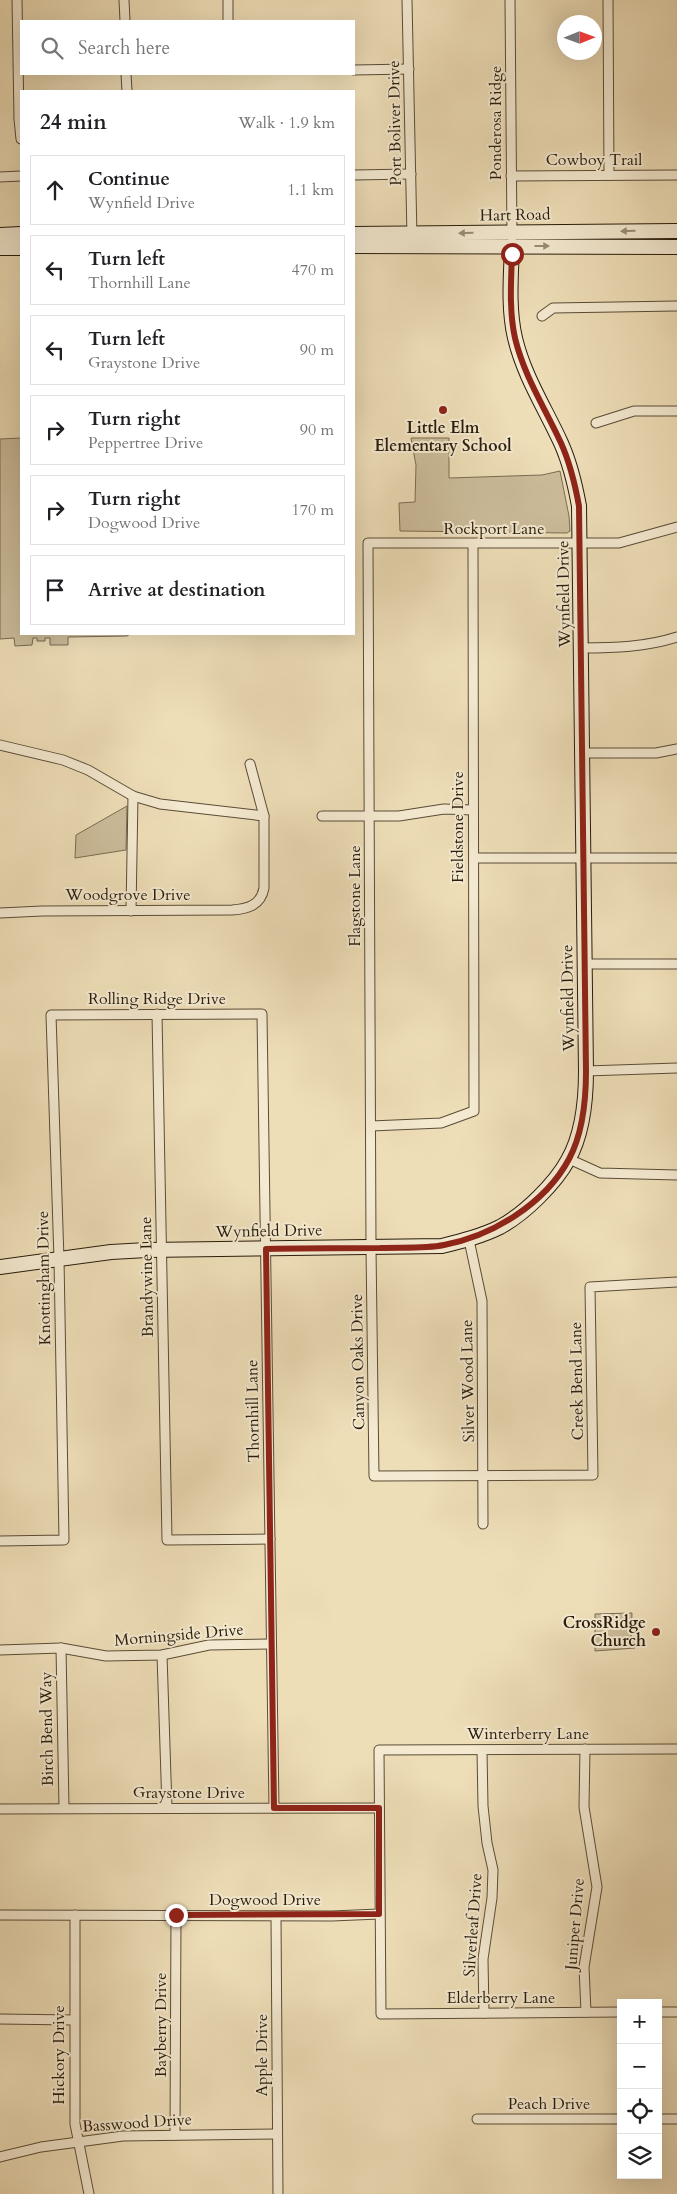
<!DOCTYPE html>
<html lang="en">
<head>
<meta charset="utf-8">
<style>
  :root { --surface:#fff; --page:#f6f6f6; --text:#202124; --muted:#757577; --line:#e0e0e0 }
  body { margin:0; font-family:Cardo,serif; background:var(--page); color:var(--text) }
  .controls { position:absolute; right:15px; bottom:15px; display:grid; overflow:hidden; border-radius:0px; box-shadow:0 5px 20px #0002 }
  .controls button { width:45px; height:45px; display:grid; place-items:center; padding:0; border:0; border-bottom:1px solid var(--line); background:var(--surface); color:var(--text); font:25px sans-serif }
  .compass { position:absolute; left:557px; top:15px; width:45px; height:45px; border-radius:50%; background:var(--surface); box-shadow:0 5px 20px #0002; rotate:89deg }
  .stop { position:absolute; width:15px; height:15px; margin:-11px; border:4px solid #8f2418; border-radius:50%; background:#fff }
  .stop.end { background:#8f2418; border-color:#fff; box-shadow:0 1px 5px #0008 }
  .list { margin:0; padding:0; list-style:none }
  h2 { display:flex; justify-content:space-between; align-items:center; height:65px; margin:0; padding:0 20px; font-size:21px }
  h2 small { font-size:16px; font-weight:400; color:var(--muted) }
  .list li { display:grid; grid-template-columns:32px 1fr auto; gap:15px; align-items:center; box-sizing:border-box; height:70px; margin:0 10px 10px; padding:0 10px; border:1px solid var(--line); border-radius:0px }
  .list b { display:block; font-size:19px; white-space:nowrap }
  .list p { margin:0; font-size:16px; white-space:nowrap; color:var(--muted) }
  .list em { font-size:16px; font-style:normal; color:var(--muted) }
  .icon { flex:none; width:28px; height:28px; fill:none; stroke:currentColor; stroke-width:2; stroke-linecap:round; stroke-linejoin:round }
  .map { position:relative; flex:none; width:677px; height:2194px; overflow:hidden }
  .search { position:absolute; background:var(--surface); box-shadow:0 5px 20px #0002; left:20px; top:20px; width:335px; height:55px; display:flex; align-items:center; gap:12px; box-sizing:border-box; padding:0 18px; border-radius:0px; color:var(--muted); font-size:19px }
  .panel { position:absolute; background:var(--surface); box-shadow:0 5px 20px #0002; left:20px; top:90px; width:335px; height:545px; border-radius:0px }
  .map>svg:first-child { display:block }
  .green { fill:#ccbd9b; stroke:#7a6c53 }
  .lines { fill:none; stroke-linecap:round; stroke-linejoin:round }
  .street-casing { stroke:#5a4c36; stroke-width:11 }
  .secondary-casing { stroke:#281c0b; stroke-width:16 }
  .street { stroke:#f4ead1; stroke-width:9 }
  .secondary { stroke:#f4ead1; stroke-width:14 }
  .oneway { fill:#988d78 }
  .route { stroke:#8f2418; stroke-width:6 }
  .poi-dot { fill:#8f2418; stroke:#f4ead1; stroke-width:2 }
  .labels { text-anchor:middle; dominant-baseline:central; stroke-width:4; stroke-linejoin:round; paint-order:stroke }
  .street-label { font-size:16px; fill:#281c0b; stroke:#f4ead1 }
  .poi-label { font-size:16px; font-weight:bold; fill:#281c0b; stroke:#f4ead1 }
</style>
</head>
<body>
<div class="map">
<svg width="677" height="2194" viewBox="0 0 677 2194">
  <rect width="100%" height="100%" fill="#eedeb8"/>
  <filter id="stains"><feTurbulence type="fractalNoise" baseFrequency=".004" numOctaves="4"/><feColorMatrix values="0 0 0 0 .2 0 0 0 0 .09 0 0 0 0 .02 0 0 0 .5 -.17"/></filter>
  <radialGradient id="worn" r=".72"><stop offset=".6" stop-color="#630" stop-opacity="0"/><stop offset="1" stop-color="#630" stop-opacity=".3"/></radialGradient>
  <g class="green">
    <path d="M21,438v196h109l-3,2 -59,1v8h-18v-7h-5v3h-8v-3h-4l-1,7 -17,1 -1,-8 -14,1v-200z"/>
    <path d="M411,438h38v40l93,-3 18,-4 9,45 1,15 -3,2 -167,-2 -1,-28 16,-1 1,-37z"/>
    <path d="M127,806l-1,44 -51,8 1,-23z"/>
    <path d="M632,1613l-1,29h4v6l-40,3v-37z"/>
  </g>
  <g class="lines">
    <defs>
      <g id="street">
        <path d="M17,0l2,119 2,20"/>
        <path d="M124,0l1,21"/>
        <path d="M228,0v21"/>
        <path d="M407,0l5,237"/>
        <path d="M510,0l2,237"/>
        <path d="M608,0l1,175"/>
        <path d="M354,70l55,-1"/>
        <path d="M126,74l1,17"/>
        <path d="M354,175l57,-1"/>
        <path d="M511,176l166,-1"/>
        <path d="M0,177l21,-1"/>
        <path d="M542,316l11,-8 124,-2"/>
        <path d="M596,423l38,-12h43"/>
        <path d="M677,527l-58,16h-251l3,705 3,228 219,-1 -3,-188 87,-5"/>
        <path d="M582,648c32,0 64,-1 95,-11"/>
        <path d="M0,745l63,15 25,10 45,26 27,8 104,12"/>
        <path d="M583,753h73l21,-4"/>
        <path d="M322,816h77l45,-7 29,1"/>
        <path d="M474,858h203"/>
        <path d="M131,911l2,-115"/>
        <path d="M0,913l42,-2 190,-1c16,-1 29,-5 32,-22v-72l-14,-52"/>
        <path d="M585,964h92"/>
        <path d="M157,1014l10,526 103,-1"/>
        <path d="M586,1071l91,-3"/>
        <path d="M371,1126l70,-3 33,-12 -1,-567"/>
        <path d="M569,1159l31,14 77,2"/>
        <path d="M469,1240l13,61 1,223"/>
        <path d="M0,1541l64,-1 -5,-281 -8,-244 211,-1 12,794"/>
        <path d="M61,1648l3,160"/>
        <path d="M0,1650l61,-2 45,8 56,-1 47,-10 62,-1"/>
        <path d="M162,1655l5,153"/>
        <path d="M585,1749l-1,58 13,80 -13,80 2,45"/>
        <path d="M482,1750l1,56 4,37 6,27 -1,28 -9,61 1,54"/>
        <path d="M0,1809l379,-1"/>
        <path d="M0,1915l332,1 47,-2"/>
        <path d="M75,1915v209l14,70"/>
        <path d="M276,1916l2,278"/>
        <path d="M621,2012l-240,2 -2,-264 298,-1"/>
        <path d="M658,2012h19"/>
        <path d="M0,2019l74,1"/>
        <path d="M477,2119h144"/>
        <path d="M658,2119h19"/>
        <path d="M175,2135l1,-220"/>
        <path d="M0,2157l41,-10 82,-11 154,-2"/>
      </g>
      <g id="secondary">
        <path d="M354,234l323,-3"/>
        <path d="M0,235l21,-1"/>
        <path d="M354,246l323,1"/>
        <path d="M0,248h21"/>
        <path d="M0,1267l111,-15 36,-2 295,-4c20,-5 40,-10 58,-19 24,-13 55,-43 68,-67 15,-26 18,-60 18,-89l-7,-565c-4,-22 -9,-43 -18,-63 -16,-35 -37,-67 -46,-105 -7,-30 -4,-62 -3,-92"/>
      </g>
    </defs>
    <use href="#street" class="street-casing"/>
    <use href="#secondary" class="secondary-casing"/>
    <use href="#street" class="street"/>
    <use href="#secondary" class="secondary"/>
  </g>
  <defs><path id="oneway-solid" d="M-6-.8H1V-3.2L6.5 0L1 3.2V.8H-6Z" transform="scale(1.25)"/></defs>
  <g class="oneway">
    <use href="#oneway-solid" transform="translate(628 231) rotate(179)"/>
    <use href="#oneway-solid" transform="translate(466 233) rotate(179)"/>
    <use href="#oneway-solid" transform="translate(542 246)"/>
  </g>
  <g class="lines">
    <path class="route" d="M176,1915l203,-1v-106h-105l-8,-559c38,-1 76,-1 114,-1 21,-1 44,1 64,-3 48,-9 101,-41 125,-86 14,-26 17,-59 17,-88l-7,-565c-4,-22 -9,-43 -18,-63 -16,-35 -37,-67 -46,-105 -6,-27 -4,-56 -3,-84"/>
  </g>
  <g class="poi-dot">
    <circle cx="443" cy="410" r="5"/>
    <circle cx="656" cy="1632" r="5"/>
  </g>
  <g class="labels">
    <g class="street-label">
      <text transform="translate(395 123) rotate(-91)">Port Boliver Drive</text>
      <text transform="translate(496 123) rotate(-90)">Ponderosa Ridge</text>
      <text x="594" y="160">Cowboy Trail</text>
      <text transform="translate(515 215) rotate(-1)">Hart Road</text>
      <text x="494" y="529">Rockport Lane</text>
      <text transform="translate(564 594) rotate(-91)">Wynfield Drive</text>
      <text transform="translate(458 827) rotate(-90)">Fieldstone Drive</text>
      <text x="128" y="895">Woodgrove Drive</text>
      <text transform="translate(355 896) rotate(-90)">Flagstone Lane</text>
      <text transform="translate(568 998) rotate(-91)">Wynfield Drive</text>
      <text x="157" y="999">Rolling Ridge Drive</text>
      <text transform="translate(269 1231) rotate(-1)">Wynfield Drive</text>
      <text transform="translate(147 1277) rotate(-91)">Brandywine Lane</text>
      <text transform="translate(44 1278) rotate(-91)">Knottingham Drive</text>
      <text transform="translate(358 1362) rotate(-91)">Canyon Oaks Drive</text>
      <text transform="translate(468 1381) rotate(-91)">Silver Wood Lane</text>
      <text transform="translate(577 1381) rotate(-91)">Creek Bend Lane</text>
      <text transform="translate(253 1411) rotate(-91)">Thornhill Lane</text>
      <text transform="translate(179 1635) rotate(-5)">Morningside Drive</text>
      <text transform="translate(47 1729) rotate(-91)">Birch Bend Way</text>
      <text x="528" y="1734">Winterberry Lane</text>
      <text x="189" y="1793">Graystone Drive</text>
      <text x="265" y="1900">Dogwood Drive</text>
      <text transform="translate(575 1924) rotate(-85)">Juniper Drive</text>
      <text transform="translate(473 1925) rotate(-86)">Silverleaf Drive</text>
      <text x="501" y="1998">Elderberry Lane</text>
      <text transform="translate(161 2025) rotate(-90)">Bayberry Drive</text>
      <text transform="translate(59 2055) rotate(-90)">Hickory Drive</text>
      <text transform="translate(262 2055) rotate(-90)">Apple Drive</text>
      <text x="549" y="2104">Peach Drive</text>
      <text transform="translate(137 2123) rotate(-4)">Basswood Drive</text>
    </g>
    <g class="poi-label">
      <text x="443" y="428">Little Elm<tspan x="443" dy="18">Elementary School</tspan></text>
      <text x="646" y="1623" text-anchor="end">CrossRidge<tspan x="646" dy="18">Church</tspan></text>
    </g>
  </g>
  <rect width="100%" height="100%" filter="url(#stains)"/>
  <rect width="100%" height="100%" fill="url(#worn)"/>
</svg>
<div class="controls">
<button>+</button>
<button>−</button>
<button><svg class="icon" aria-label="locate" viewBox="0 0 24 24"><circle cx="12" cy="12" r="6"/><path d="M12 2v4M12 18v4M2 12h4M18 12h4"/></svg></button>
<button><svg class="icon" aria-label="layers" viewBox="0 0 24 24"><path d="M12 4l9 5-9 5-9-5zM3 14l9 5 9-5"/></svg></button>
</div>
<svg class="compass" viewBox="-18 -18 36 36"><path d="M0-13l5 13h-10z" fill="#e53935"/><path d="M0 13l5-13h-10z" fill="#757577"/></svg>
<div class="stop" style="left:512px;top:254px"></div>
<div class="stop end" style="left:176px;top:1915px"></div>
<div class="search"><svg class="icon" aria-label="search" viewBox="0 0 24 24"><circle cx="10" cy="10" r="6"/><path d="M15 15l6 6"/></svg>Search here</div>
<section class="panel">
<h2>24 min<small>Walk · 1.9 km</small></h2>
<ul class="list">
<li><svg class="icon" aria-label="ahead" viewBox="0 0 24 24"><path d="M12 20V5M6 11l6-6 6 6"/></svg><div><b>Continue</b><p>Wynfield Drive</p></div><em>1.1 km</em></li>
<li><svg class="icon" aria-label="left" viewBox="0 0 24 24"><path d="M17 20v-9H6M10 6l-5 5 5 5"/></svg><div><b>Turn left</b><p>Thornhill Lane</p></div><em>470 m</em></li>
<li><svg class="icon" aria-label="left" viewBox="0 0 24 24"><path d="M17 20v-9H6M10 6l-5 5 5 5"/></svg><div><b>Turn left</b><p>Graystone Drive</p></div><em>90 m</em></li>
<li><svg class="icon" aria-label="right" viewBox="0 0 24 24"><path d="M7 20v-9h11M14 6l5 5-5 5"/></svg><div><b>Turn right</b><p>Peppertree Drive</p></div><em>90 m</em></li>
<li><svg class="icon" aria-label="right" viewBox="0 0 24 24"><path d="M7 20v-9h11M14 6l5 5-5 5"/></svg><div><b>Turn right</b><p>Dogwood Drive</p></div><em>170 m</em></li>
<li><svg class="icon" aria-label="arrive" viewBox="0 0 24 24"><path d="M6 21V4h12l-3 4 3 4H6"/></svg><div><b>Arrive at destination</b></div></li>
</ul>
</section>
</div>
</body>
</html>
